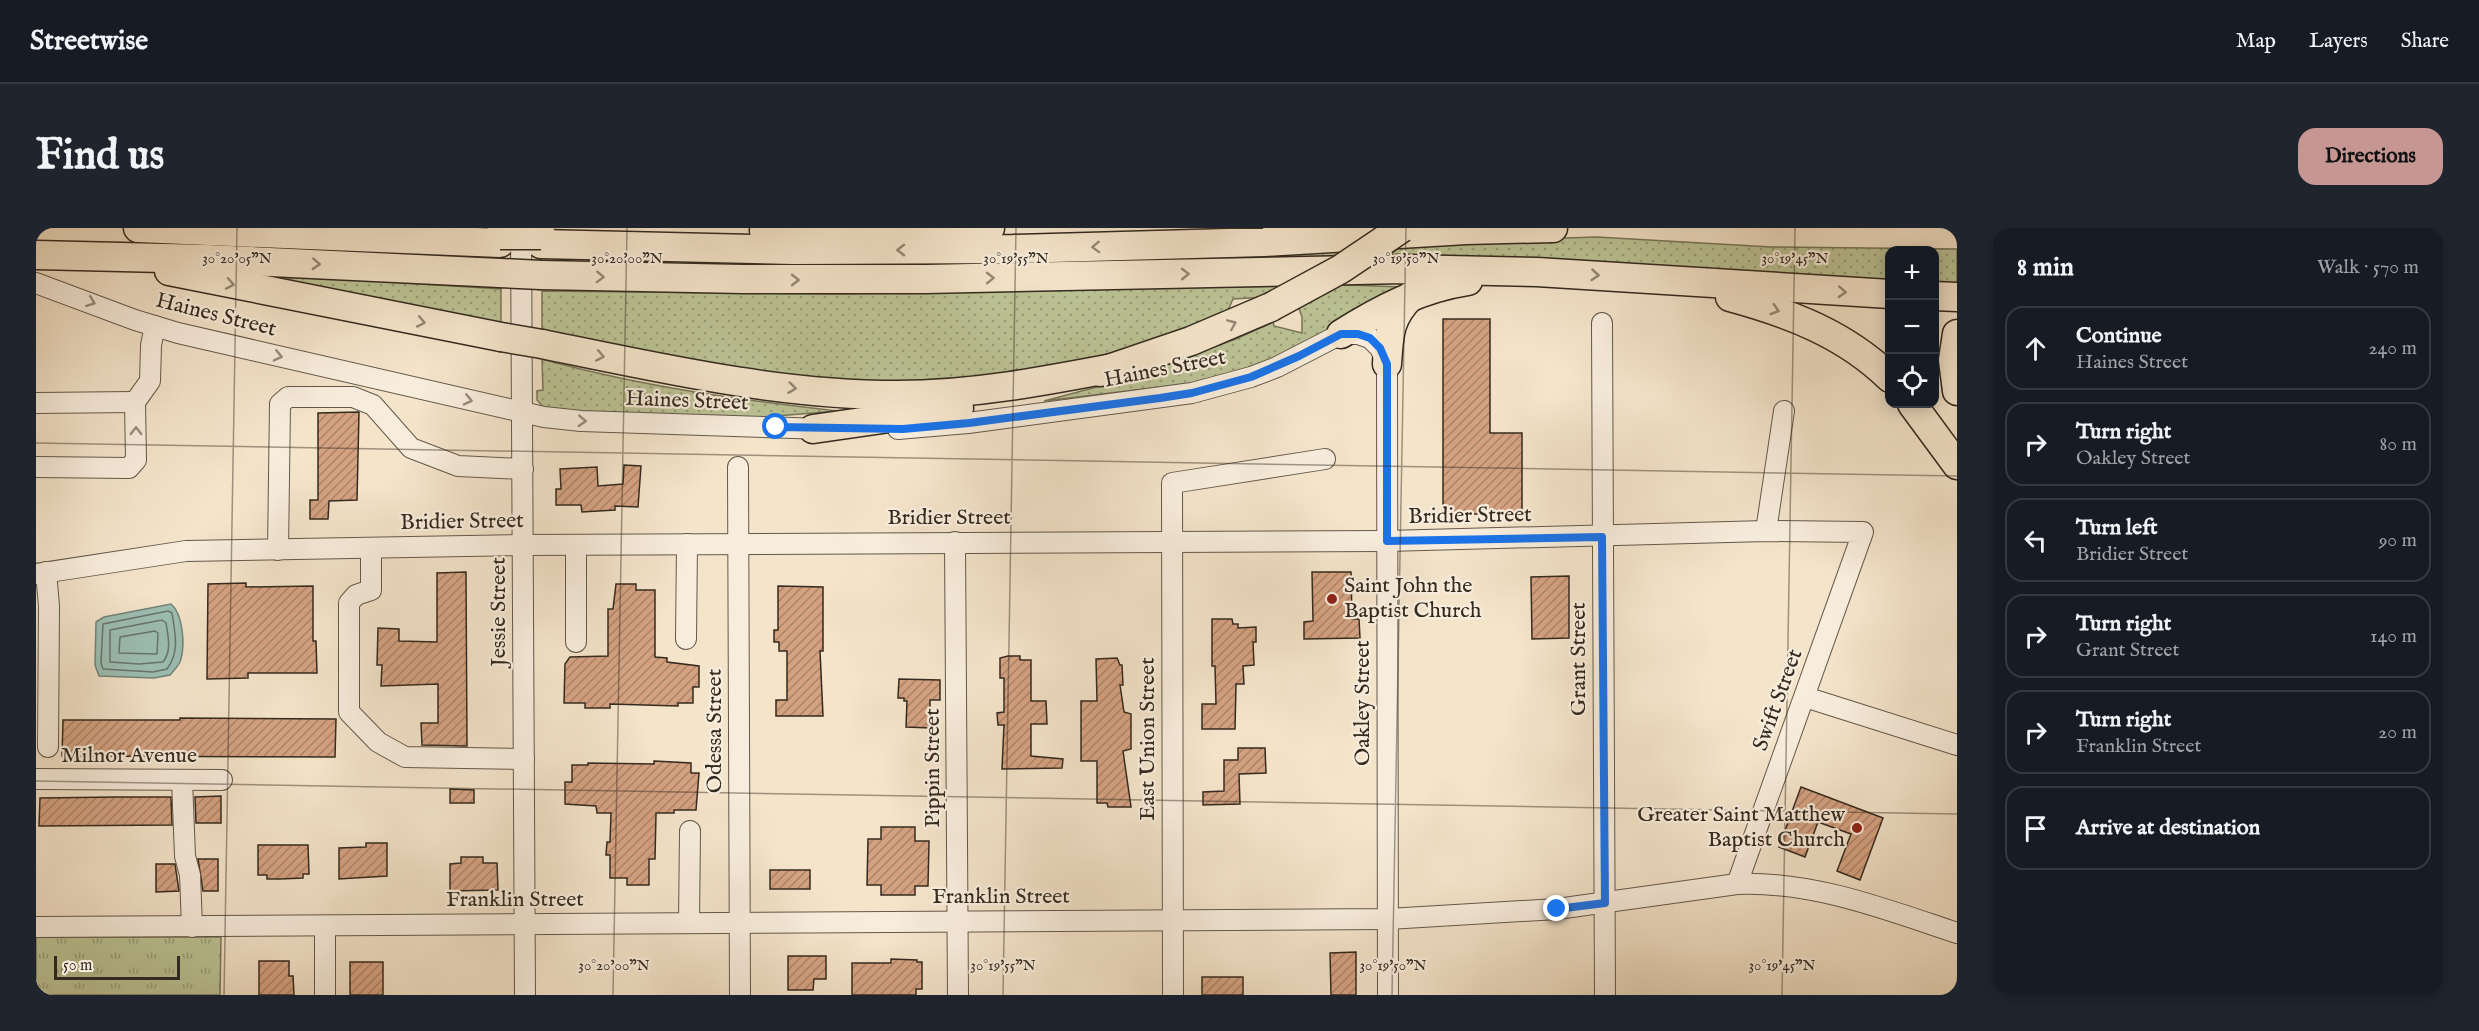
<!DOCTYPE html>
<html lang="en">
<head>
<meta charset="utf-8">
<style>
  :root { --surface:#171b24; --page:#20242c; --text:#f1f3f6; --muted:#9ea1a6; --line:#363941; --accent:#c59692 }
  body { margin:0; font-family:"IM FELL English",serif; background:var(--page); color:var(--text) }
  .controls { position:absolute; right:18px; top:18px; display:grid; overflow:hidden; border-radius:12px; box-shadow:0 3px 15px #0003 }
  .controls button { width:54px; height:54px; display:grid; place-items:center; padding:0; border:0; border-bottom:2px solid var(--line); background:var(--surface); color:var(--text); font:30px sans-serif }
  .scale { position:absolute; left:18px; bottom:15px; width:126px; box-sizing:border-box; padding-left:6px; border:3px solid #342a1f; border-top:0; font-size:16px; line-height:21px; white-space:nowrap; color:#342a1f; -webkit-text-stroke:4px #f8eddd; paint-order:stroke }
  .stop { position:absolute; width:18px; height:18px; margin:-14px; border:4px solid #1a73e8; border-radius:50%; background:#fff }
  .stop.end { background:#1a73e8; border-color:#fff; box-shadow:0 2px 6px #0008 }
  .list { margin:0; padding:0; list-style:none }
  h2 { display:flex; justify-content:space-between; align-items:center; height:78px; margin:0; padding:0 24px; font-size:26px }
  h2 small { font-size:20px; font-weight:400; color:var(--muted) }
  .list li { display:grid; grid-template-columns:39px 1fr auto; gap:18px; align-items:center; box-sizing:border-box; height:84px; margin:0 12px 12px; padding:0 12px; border:2px solid var(--line); border-radius:18px }
  .list b { display:block; font-size:22px; white-space:nowrap }
  .list p { margin:0; font-size:20px; white-space:nowrap; color:var(--muted) }
  .list em { font-size:20px; font-style:normal; color:var(--muted) }
  .icon { flex:none; width:33px; height:33px; fill:none; stroke:currentColor; stroke-width:2; stroke-linecap:round; stroke-linejoin:round }
  .map { position:relative; flex:none; width:1921px; height:767px; overflow:hidden; border-radius:18px }
  header { display:flex; align-items:center; gap:36px; box-sizing:border-box; height:84px; padding:0 30px; background:var(--surface); border-bottom:2px solid var(--line) }
  header strong { font-size:28px }
  nav { display:flex; gap:33px; margin-inline-start:auto; font-size:21px }
  .intro { display:flex; align-items:center; justify-content:space-between; box-sizing:border-box; height:144px; padding:0 36px }
  h1 { margin:0; font-size:42px }
  .button { padding:15px 27px; border-radius:18px; background:var(--accent); color:#111; font-size:21px; font-weight:700 }
  main { display:flex; gap:36px; padding:0 36px }
  aside { flex:1; background:var(--surface); border-radius:18px; box-shadow:0 3px 15px #0003 }
  .map>svg:first-child { display:block }
  .grass { fill:url(#grass-dots); stroke:#78775a; stroke-width:1.5 }
  .park { fill:url(#park-tufts); stroke:#78775a; stroke-width:1.5 }
  .water { fill:#9cbfb4; stroke:#728378; stroke-width:1.5 }
  .lines { fill:none; stroke-linecap:round; stroke-linejoin:round }
  .shore { stroke:#68746a; stroke-width:1.5 }
  .building { fill:url(#building-hatch); stroke:#342a1f; stroke-width:1.5 }
  .minor-casing { stroke:#64584a; stroke-width:22 }
  .highway-casing { stroke:#342a1f; stroke-width:31 }
  .minor { stroke:#f8eddd; stroke-width:20 }
  .highway { stroke:#f4e4ca; stroke-width:28 }
  .highway-bridge-casing { stroke:#342a1f; stroke-width:31; stroke-linecap:butt }
  .highway-bridge { stroke:#f4e4ca; stroke-width:28 }
  .oneway { stroke:#948774 }
  .oneway2 { stroke:#968c7e }
  .route { stroke:#1a73e8; stroke-width:8 }
  .ticks { fill:none; stroke:#342a1f; stroke-width:1.5; stroke-opacity:0.45 }
  .poi-dot { fill:#8f2418; stroke:#f8eddd; stroke-width:2 }
  .labels { text-anchor:middle; dominant-baseline:central; stroke-width:4.5; stroke-linejoin:round; paint-order:stroke }
  .street-label { font-size:22px; fill:#342a1f; stroke:#f8eddd }
  .poi-label { font-size:22px; fill:#342a1f; stroke:#f8eddd; text-anchor:start }
  .ticks-label { font-size:15px; text-anchor:middle; fill:#342a1f; stroke:#f8eddd; stroke-width:4.5; stroke-linejoin:round; paint-order:stroke }
</style>
</head>
<body>
<header>
<strong>Streetwise</strong>
<nav><a>Map</a><a>Layers</a><a>Share</a></nav>
</header>
<div class="intro"><h1>Find us</h1><a class="button">Directions</a></div>
<main>
<div class="map">
<svg width="1921" height="767" viewBox="0 0 1921 767">
  <defs>
    <pattern id="grass-dots" width="8" height="8" patternUnits="userSpaceOnUse" patternTransform="scale(1.5)"><rect width="8" height="8" fill="#bcc496"/><path d="M2 2h.1M6 6h.1" fill="none" stroke="#9a9f7a" stroke-width="1.8" stroke-linecap="round"/></pattern>
    <pattern id="park-tufts" width="24" height="20" patternUnits="userSpaceOnUse" patternTransform="scale(1.5)"><rect width="24" height="20" fill="#bcc496"/><path d="M3 7l-1-3M5 7V3M7 7l1-3M15 17l-1-3M17 17v-4M19 17l1-3" fill="none" stroke="#9a9f7a"/></pattern>
    <pattern id="building-hatch" width="6" height="6" patternUnits="userSpaceOnUse" patternTransform="scale(1.5)"><rect width="6" height="6" fill="#d5a281"/><path d="M-1 1l2-2M0 6l6-6M5 7l2-2" fill="none" stroke="#ae8469"/></pattern>
  </defs>
  <rect width="100%" height="100%" fill="#f4e4ca"/>
  <filter id="stains"><feTurbulence type="fractalNoise" baseFrequency=".00333" numOctaves="4"/><feColorMatrix values="0 0 0 0 .2 0 0 0 0 .09 0 0 0 0 .02 0 0 0 .5 -.17"/></filter>
  <radialGradient id="worn" r=".72"><stop offset=".6" stop-color="#630" stop-opacity="0"/><stop offset="1" stop-color="#630" stop-opacity=".3"/></radialGradient>
  <g class="grass">
    <path d="M1561,9l174,10 186,2v34h-21l-2,-33h-44l-1,34 -501,-28 18,-13z"/>
    <path d="M1321,19l-16,10 -177,1z"/>
    <path d="M210,45l255,16v36z"/>
    <path d="M1314,57l51,2 -56,38 -117,54 -184,22 64,-17 128,-45 37,-17 1,4 28,7v-16l-5,-14 -31,-6 -33,2 -8,18 -64,25 -141,35 -201,9 -277,-52v-43l296,3z"/>
    <path d="M506,131c97,27 197,41 296,52l-62,5 -5,4 -223,-8 -11,-12v-9l6,-1z"/>
  </g>
  <path class="park" d="M0,709h185l-1,58h-184z"/>
  <path class="water" d="M135,376c12,10 14,40 10,55 -1,6 -7,11 -11,16l-16,3 -55,-2 -4,-11 1,-43 8,-5z"/>
  <g class="lines">
    <g class="shore">
      <path d="M132,383l4,2c3,20 8,39 -5,56l-14,3 -50,-3 -2,-6 2,-39z"/>
      <path d="M126,392l4,3c2,13 6,28 -3,39l-24,2 -29,-2v-32z"/>
      <path d="M119,403l3,2 -1,21 -38,-1 1,-16z"/>
    </g>
  </g>
  <g class="building">
    <path d="M1407,91h47v114h32v81h-79z"/>
    <path d="M323,184l-2,88 -28,1 -1,18h-18v-19h8v-87z"/>
    <path d="M588,237l17,1 -3,41 -23,-1v4l-33,2 -1,-7h-25v-16h5l-1,-20 37,-2 1,19 25,-2z"/>
    <path d="M430,344l1,174 -45,-1 -1,-22h17v-39l-57,2 1,-21h-5l1,-37 21,1v12l38,1v-69z"/>
    <path d="M1276,344h39l1,47h7l1,19 -56,1v-17l9,-1z"/>
    <path d="M1533,348v62l-37,1 -1,-62z"/>
    <path d="M210,355v4l67,-1v55h3l1,32h-69v5l-41,1 1,-95z"/>
    <path d="M580,356h20v6h19v67l12,1v4l32,4v21h-6v16h-15v3l-68,-2v4h-25v-5h-21l1,-39 5,-7 38,-1v-47h5z"/>
    <path d="M742,358l45,1v64h-3l3,65h-47v-16h11v-49h-8v-9h-5v-12h4z"/>
    <path d="M1176,391h20l1,5h5v4l18,-1v15h-3l1,23 -11,1 1,18h-8l-1,45h-33v-25h14l-1,-38h-3z"/>
    <path d="M972,428h12v4h11v41h15l1,23h-16v32l32,3 -1,9 -60,1 2,-44h-6l-1,-12 7,-1v-34h-4v-20z"/>
    <path d="M1081,430l3,7h2l1,20h-3l4,27 7,2v35l-8,2 8,56h-23l-1,-4h-10v-42h-16v-60h16l-1,-42z"/>
    <path d="M863,451l41,1v20h-10v28l-24,-1 1,-26h-3v-3h-6z"/>
    <path d="M144,490l156,1 -1,38 -273,-1 1,-36h117z"/>
    <path d="M1202,520h27l1,25 -27,1 1,30 -37,1v-13l21,-1v-31h14z"/>
    <path d="M618,533l37,2v10h8l-3,37h-22v3h-18l-1,46h-6v26h-22v-7h-17v-23h-4l1,-13h3l1,-29h-14l-1,-7 -31,-2v-22h7v-17h16v-2l66,1z"/>
    <path d="M1765,559l82,31 -23,62 -23,-9 14,-37 -33,-12 -13,35 -26,-10z"/>
    <path d="M414,561l24,1v13h-24z"/>
    <path d="M185,568v27h-25l-1,-26z"/>
    <path d="M81,569h54l1,28 -133,1 1,-28z"/>
    <path d="M845,599h34v14h14l-1,45h-13v9h-34v-10h-14l1,-46h13z"/>
    <path d="M330,615h21v33l-48,3v-31l27,-1z"/>
    <path d="M222,617h50l1,29h-6v4l-23,1h-13v-4h-9z"/>
    <path d="M425,629h22v6h14l1,27 -48,1v-27l11,-1z"/>
    <path d="M162,631h20v32h-15z"/>
    <path d="M120,636h19l4,27 -23,1z"/>
    <rect x="734" y="642" width="40" height="19"/>
    <path d="M1320,724v43h-25l-1,-42z"/>
    <path d="M752,728h38v23h-12l-1,11h-25z"/>
    <path d="M855,731l26,1v2h5v27h-6v6h-64v-32h39z"/>
    <path d="M223,733h30v15h4l1,19h-35z"/>
    <rect x="314" y="734" width="33" height="33"/>
    <rect x="1166" y="749" width="41" height="18"/>
  </g>
  <g class="lines">
    <defs>
      <g id="minor">
        <path d="M485,0l4,767"/>
        <path d="M0,55l99,37 43,13 366,84 37,4 243,8"/>
        <path d="M1566,95l3,672"/>
        <path d="M0,175l99,-1"/>
        <path d="M862,201l70,-6 224,-30 59,-16 26,-10 64,-33h17l12,4 10,10 7,16 1,631"/>
        <path d="M0,239l93,1 7,-8 -1,-58 15,-21 1,-36 4,-19"/>
        <path d="M702,239l2,528"/>
        <path d="M1730,303l18,-120"/>
        <path d="M919,314l3,453"/>
        <path d="M540,317v97"/>
        <path d="M335,320v42l-15,5 -7,8v109l29,30 27,15 119,2"/>
        <path d="M242,322l2,-146 8,-7h65l20,8 38,43 47,18 65,3"/>
        <path d="M10,344l3,34 -1,141"/>
        <path d="M0,346l150,-23 337,-6 864,-4 379,-10 97,1 -126,352"/>
        <path d="M650,411l1,-95"/>
        <path d="M1769,469l152,48"/>
        <path d="M0,551l186,1"/>
        <path d="M146,552l3,76 5,19 2,52"/>
        <path d="M653,694l1,-91"/>
        <path d="M0,699l1352,-8 169,-10 180,-25c76,-3 148,25 220,49"/>
        <path d="M289,699v68"/>
        <path d="M1137,767l-1,-512 153,-24"/>
      </g>
      <g id="highway">
        <path d="M102,0l362,15"/>
        <path d="M728,3l226,-3"/>
        <path d="M505,16l252,6 220,-1 251,-7 202,-12 87,-2"/>
        <path d="M0,27l170,4 294,14"/>
        <path d="M133,43l332,66"/>
        <path d="M505,47l202,4h183l478,-10 133,3 353,22"/>
        <path d="M1898,68l23,1"/>
        <path d="M1694,69c59,16 115,37 160,81"/>
        <path d="M1305,106c40,-25 80,-46 127,-53"/>
        <path d="M1921,106l-4,26 4,31"/>
        <path d="M506,116c118,24 235,51 355,51 75,0 148,-14 221,-28"/>
        <path d="M1351,136c2,-30 2,-46 24,-68"/>
        <path d="M1064,144l91,-31 80,-34"/>
        <path d="M1876,176l45,61"/>
        <path d="M777,201l146,-21"/>
      </g>
    </defs>
    <use href="#minor" class="minor-casing"/>
    <use href="#highway" class="highway-casing"/>
    <use href="#minor" class="minor"/>
    <use href="#highway" class="highway"/>
    <defs>
      <g id="highway-bridge">
        <path d="M464,7h41"/>
        <path d="M464,45l41,2"/>
        <path d="M1235,79l70,-38 61,-41"/>
        <path d="M465,109l41,7"/>
      </g>
    </defs>
    <use href="#highway-bridge" class="highway-bridge-casing"/>
    <use href="#highway-bridge" class="highway-bridge"/>
  </g>
  <defs><path id="oneway-chevron" d="M-2-3.5L2.5 0L-2 3.5" fill="none" stroke-width="1.6" stroke-linecap="round" stroke-linejoin="round" transform="scale(1.5)"/></defs>
  <g class="oneway">
    <use href="#oneway-chevron" transform="translate(1060 19) rotate(178)"/>
    <use href="#oneway-chevron" transform="translate(865 22) rotate(-180)"/>
    <use href="#oneway-chevron" transform="translate(280 36) rotate(3)"/>
    <use href="#oneway-chevron" transform="translate(1149 46) rotate(-1)"/>
    <use href="#oneway-chevron" transform="translate(1559 47) rotate(4)"/>
    <use href="#oneway-chevron" transform="translate(564 49) rotate(2)"/>
    <use href="#oneway-chevron" transform="translate(954 50) rotate(-1)"/>
    <use href="#oneway-chevron" transform="translate(759 52)"/>
    <use href="#oneway-chevron" transform="translate(194 56) rotate(11)"/>
    <use href="#oneway-chevron" transform="translate(1806 64) rotate(3)"/>
    <use href="#oneway-chevron" transform="translate(1739 82) rotate(18)"/>
    <use href="#oneway-chevron" transform="translate(385 94) rotate(11)"/>
    <use href="#oneway-chevron" transform="translate(1196 96) rotate(-23)"/>
    <use href="#oneway-chevron" transform="translate(564 128) rotate(11)"/>
    <use href="#oneway-chevron" transform="translate(756 160) rotate(7)"/>
  </g>
  <g class="oneway2">
    <use href="#oneway-chevron" transform="translate(55 74) rotate(21)"/>
    <use href="#oneway-chevron" transform="translate(242 128) rotate(13)"/>
    <use href="#oneway-chevron" transform="translate(432 172) rotate(13)"/>
    <use href="#oneway-chevron" transform="translate(546 193) rotate(3)"/>
    <use href="#oneway-chevron" transform="translate(100 203) rotate(-90)"/>
  </g>
  <g class="lines">
    <path class="route" d="M740,199l127,2 66,-6 191,-25 32,-5 59,-16 48,-21 42,-22h17l12,4 10,10 7,16v177l215,-4 3,366 -48,6"/>
  </g>
  <path class="ticks" d="M0,215l1921,33M0,553l1921,33M188,767l13,-767M577,767l14,-767M967,767l13,-767M1356,767l14,-767M1746,767l13,-767"/>
  <g class="poi-dot">
    <circle cx="1296" cy="371" r="6"/>
    <circle cx="1821" cy="600" r="6"/>
  </g>
  <g class="labels">
    <g class="street-label">
      <text transform="translate(180 87) rotate(14)">Haines Street</text>
      <text transform="translate(1129 141) rotate(-11)">Haines Street</text>
      <text transform="translate(651 173) rotate(2)">Haines Street</text>
      <text transform="translate(1434 288) rotate(-1)">Bridier Street</text>
      <text x="913" y="290">Bridier Street</text>
      <text transform="translate(426 294) rotate(-1)">Bridier Street</text>
      <text transform="translate(463 384) rotate(-90)">Jessie Street</text>
      <text transform="translate(1543 431) rotate(-90)">Grant Street</text>
      <text transform="translate(1742 472) rotate(-70)">Swift Street</text>
      <text transform="translate(1327 475) rotate(-90)">Oakley Street</text>
      <text transform="translate(679 503) rotate(-90)">Odessa Street</text>
      <text transform="translate(1112 511) rotate(-90)">East Union Street</text>
      <text x="93" y="528">Milnor Avenue</text>
      <text transform="translate(897 540) rotate(-90)">Pippin Street</text>
      <text x="965" y="669">Franklin Street</text>
      <text x="479" y="672">Franklin Street</text>
    </g>
    <g class="poi-label">
      <text x="1308" y="358">Saint John the<tspan x="1308" dy="25">Baptist Church</tspan></text>
      <text x="1809" y="587" text-anchor="end">Greater Saint Matthew<tspan x="1809" dy="25">Baptist Church</tspan></text>
    </g>
  </g>
  <g class="ticks-label">
    <text x="201" y="35">30°20'05"N</text>
    <text x="591" y="35">30°20'00"N</text>
    <text x="980" y="35">30°19'55"N</text>
    <text x="1370" y="35">30°19'50"N</text>
    <text x="1759" y="35">30°19'45"N</text>
    <text x="578" y="742">30°20'00"N</text>
    <text x="967" y="742">30°19'55"N</text>
    <text x="1357" y="742">30°19'50"N</text>
    <text x="1746" y="742">30°19'45"N</text>
  </g>
  <rect width="100%" height="100%" filter="url(#stains)"/>
  <rect width="100%" height="100%" fill="url(#worn)"/>
</svg>
<div class="controls">
<button>+</button>
<button>−</button>
<button><svg class="icon" aria-label="locate" viewBox="0 0 24 24"><circle cx="12" cy="12" r="6"/><path d="M12 2v4M12 18v4M2 12h4M18 12h4"/></svg></button>
</div>
<div class="scale">50 m</div>
<div class="stop" style="left:740px;top:199px"></div>
<div class="stop end" style="left:1521px;top:681px"></div>
</div>
<aside>
<h2>8 min<small>Walk · 570 m</small></h2>
<ul class="list">
<li><svg class="icon" aria-label="ahead" viewBox="0 0 24 24"><path d="M12 20V5M6 11l6-6 6 6"/></svg><div><b>Continue</b><p>Haines Street</p></div><em>240 m</em></li>
<li><svg class="icon" aria-label="right" viewBox="0 0 24 24"><path d="M7 20v-9h11M14 6l5 5-5 5"/></svg><div><b>Turn right</b><p>Oakley Street</p></div><em>80 m</em></li>
<li><svg class="icon" aria-label="left" viewBox="0 0 24 24"><path d="M17 20v-9H6M10 6l-5 5 5 5"/></svg><div><b>Turn left</b><p>Bridier Street</p></div><em>90 m</em></li>
<li><svg class="icon" aria-label="right" viewBox="0 0 24 24"><path d="M7 20v-9h11M14 6l5 5-5 5"/></svg><div><b>Turn right</b><p>Grant Street</p></div><em>140 m</em></li>
<li><svg class="icon" aria-label="right" viewBox="0 0 24 24"><path d="M7 20v-9h11M14 6l5 5-5 5"/></svg><div><b>Turn right</b><p>Franklin Street</p></div><em>20 m</em></li>
<li><svg class="icon" aria-label="arrive" viewBox="0 0 24 24"><path d="M6 21V4h12l-3 4 3 4H6"/></svg><div><b>Arrive at destination</b></div></li>
</ul>
</aside>
</main>
</body>
</html>
